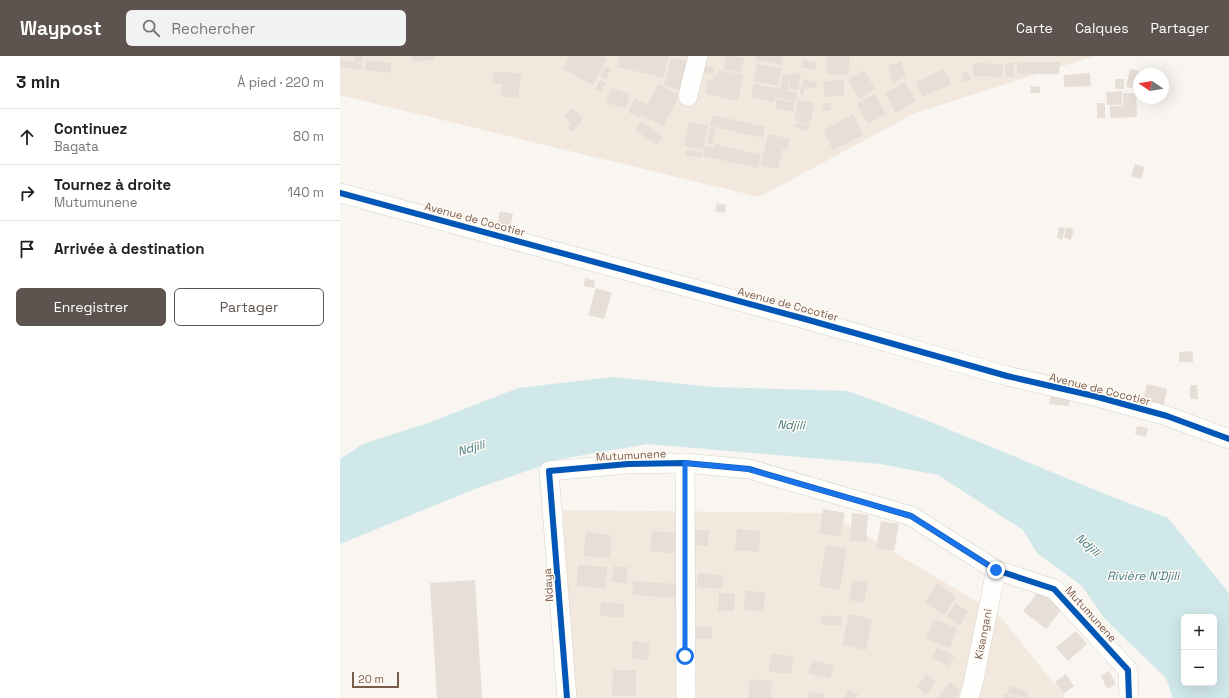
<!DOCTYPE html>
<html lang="fr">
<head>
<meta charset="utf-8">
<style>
  :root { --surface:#fff; --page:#f2f2f2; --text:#222; --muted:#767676; --line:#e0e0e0; --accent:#5d544f }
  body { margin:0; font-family:"Space Grotesk",sans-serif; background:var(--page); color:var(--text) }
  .controls { position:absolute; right:12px; bottom:12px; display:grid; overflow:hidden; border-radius:6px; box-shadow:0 4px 16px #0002 }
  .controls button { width:36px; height:36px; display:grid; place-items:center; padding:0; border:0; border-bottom:1px solid var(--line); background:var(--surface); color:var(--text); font:20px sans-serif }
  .compass { position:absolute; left:793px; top:12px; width:36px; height:36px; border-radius:50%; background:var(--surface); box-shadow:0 4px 16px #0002; rotate:282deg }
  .scale { position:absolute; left:12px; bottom:10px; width:47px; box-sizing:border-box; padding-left:4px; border:2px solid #7a5c4d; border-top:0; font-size:11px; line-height:14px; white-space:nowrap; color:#7a5c4d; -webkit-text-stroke:3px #fffaf3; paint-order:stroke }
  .stop { position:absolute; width:12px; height:12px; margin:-9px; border:3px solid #1a73e8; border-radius:50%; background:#fff }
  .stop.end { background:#1a73e8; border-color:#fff; box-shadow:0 1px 4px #0008 }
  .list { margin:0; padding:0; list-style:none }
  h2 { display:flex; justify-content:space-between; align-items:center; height:52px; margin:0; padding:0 16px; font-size:17px }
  h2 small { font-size:13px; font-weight:400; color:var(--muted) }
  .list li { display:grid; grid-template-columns:26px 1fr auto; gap:12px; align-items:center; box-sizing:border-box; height:56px; padding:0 16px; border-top:1px solid var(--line) }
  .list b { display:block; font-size:15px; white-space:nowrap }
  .list p { margin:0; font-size:13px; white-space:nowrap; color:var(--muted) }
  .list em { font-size:13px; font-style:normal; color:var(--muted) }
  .actions { display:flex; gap:8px; padding:12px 16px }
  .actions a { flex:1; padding:9px 0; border:1px solid var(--accent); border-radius:6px; text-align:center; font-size:14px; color:var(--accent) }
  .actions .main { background:var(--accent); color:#fff }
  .icon { flex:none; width:22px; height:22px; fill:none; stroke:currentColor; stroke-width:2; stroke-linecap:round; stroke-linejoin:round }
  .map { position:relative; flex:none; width:889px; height:642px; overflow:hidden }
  header { display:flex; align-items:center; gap:24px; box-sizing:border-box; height:56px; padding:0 20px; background:var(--accent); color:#fff }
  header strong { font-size:19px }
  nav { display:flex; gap:22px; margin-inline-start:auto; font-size:14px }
  .search { width:280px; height:36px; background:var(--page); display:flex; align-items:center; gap:10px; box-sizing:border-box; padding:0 14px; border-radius:6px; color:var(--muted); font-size:15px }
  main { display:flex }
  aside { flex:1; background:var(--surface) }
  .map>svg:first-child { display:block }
  .residential { fill:#f2e8de }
  .water { fill:#d0e8ea; fill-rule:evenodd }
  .building { fill:#e6ded7 }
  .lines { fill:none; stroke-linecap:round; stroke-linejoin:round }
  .minor-casing { stroke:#d7d1cb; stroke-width:20 }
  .minor { stroke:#fefefd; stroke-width:19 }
  .cycleway-casing { stroke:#fffaf3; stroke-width:8 }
  .cycleway { stroke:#0057b8; stroke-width:6 }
  .route { stroke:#1a73e8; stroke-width:5 }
  .labels { text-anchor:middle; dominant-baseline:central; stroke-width:3; stroke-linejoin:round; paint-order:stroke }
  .street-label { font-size:11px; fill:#7a5c4d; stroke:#fffaf3 }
  .water-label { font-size:12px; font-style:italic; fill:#437c86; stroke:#fffaf3 }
</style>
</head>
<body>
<header>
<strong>Waypost</strong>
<div class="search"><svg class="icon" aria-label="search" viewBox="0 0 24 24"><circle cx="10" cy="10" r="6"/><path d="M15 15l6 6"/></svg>Rechercher</div>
<nav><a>Carte</a><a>Calques</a><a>Partager</a></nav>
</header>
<main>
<aside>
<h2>3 min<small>À pied · 220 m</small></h2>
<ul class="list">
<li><svg class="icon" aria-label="ahead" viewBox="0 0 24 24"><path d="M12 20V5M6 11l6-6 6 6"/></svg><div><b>Continuez</b><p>Bagata</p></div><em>80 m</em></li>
<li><svg class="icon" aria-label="right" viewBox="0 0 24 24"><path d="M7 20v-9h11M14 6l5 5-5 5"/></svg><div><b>Tournez à droite</b><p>Mutumunene</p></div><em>140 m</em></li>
<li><svg class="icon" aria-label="arrive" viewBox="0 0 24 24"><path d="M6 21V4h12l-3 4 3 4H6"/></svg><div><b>Arrivée à destination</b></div></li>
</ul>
<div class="actions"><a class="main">Enregistrer</a><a>Partager</a></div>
</aside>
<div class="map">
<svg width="889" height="642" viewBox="0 0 889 642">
  <rect width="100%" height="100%" fill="#f9f5f0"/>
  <g class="residential">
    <path d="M0,0h754l-179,57 -156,84 -419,-102z"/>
    <path d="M223,454l265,3 170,101 68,84h-498z"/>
  </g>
  <path class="water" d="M273,321l100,10 135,4 78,29 184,76 58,22 60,74 1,4v102h-56l-7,-20 -61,-59 -23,-33 -45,-33 -14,-23 -85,-55 -58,-11 -232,-20 -87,15 -86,30 -135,55v-85l23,-15 68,-22 87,-34zM844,561h30v66h-30z"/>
  <g class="building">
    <path d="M15,0h8l-1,7 -8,-2z"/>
    <path d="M72,0h22v4l-22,1z"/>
    <path d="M230,0h31l6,3 -14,26 -30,-16z"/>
    <path d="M279,0h50l-5,22 -47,-11z"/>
    <path d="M386,0h9l9,2 -3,15 -18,-4z"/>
    <path d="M416,0h27l-2,9 -26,-5z"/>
    <path d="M487,0h23l-2,19 -22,-1z"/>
    <path d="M331,2l17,3 -7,29 -17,-4z"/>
    <path d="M0,4l22,4 -1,6 -21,-4z"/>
    <path d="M26,4l25,3 -1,10 -25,-3z"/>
    <path d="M463,4l14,3 -2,7 -14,-3z"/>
    <path d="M561,5l5,16 -13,5 -5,-16z"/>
    <path d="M677,6h43l-1,12h-42z"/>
    <path d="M633,7l30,1 -1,13 -29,-1z"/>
    <rect x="665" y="7" width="9" height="14"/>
    <path d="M417,8l25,5 -4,17 -25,-5z"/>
    <path d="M359,9l16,3 -2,6 -15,-4z"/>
    <path d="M265,11l6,2 -5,11 -6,-3z"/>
    <path d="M604,13l7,15 -29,13 -6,-15z"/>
    <path d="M790,13l14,3 -1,2h-4v16l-13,-3z"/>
    <path d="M379,14l24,5 -5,26 -32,-7 2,-14 5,1 1,-6 3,1z"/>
    <path d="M524,14l11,19 -15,10 -12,-19z"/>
    <path d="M154,15l27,3 -3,24 -17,-2 2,-12 -10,-1z"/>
    <path d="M628,15l3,9 -8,2 -2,-8z"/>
    <path d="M452,16l9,2 -3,17 -9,-2z"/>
    <path d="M750,17l1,13 -27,1v-12z"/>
    <path d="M443,18l8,2 -4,15 10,2 -2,9 -20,-5 -1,5 -23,-5 3,-13 26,5z"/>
    <path d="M463,23l14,3 -1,7 -11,-2 -2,7h-3z"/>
    <rect x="775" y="23" width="9" height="10"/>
    <path d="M260,24l6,3 -5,9 -6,-3z"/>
    <path d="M504,24v16l-20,1 -1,-16z"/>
    <path d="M565,26l11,19 -20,12 -11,-19z"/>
    <path d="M318,28l21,11 -16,31 -21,-11z"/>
    <path d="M691,30l9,1v6h-10z"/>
    <path d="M271,32l19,6 -4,14 -20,-5z"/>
    <path d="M782,35v14h-15l-1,-13z"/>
    <path d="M783,37h13l1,24 -27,1v-12h13z"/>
    <path d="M535,38l11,20 -18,10 -11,-20z"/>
    <path d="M295,42l12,6 -7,14 -12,-6z"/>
    <path d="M437,43l18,4 -2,9 -18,-4z"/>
    <path d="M458,44l16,3 -3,17 -16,-4z"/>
    <path d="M491,47v7l-7,1 -1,-7z"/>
    <rect x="757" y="47" width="8" height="15"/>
    <path d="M232,52l12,10 -12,14 -5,-4 4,-5 -7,-6z"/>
    <path d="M513,58l10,21 -30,15 -10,-20z"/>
    <path d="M372,59l53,12 -2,11 -53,-12z"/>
    <path d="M456,61l14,3 -1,4 -14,-3z"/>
    <path d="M301,65l22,15 -6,9 -22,-15z"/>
    <path d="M349,66l19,4 -5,24 -19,-4z"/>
    <path d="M456,67l13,2 -2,6 -12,-3z"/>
    <path d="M370,72l6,1 -4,16 -5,-2z"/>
    <path d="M428,78l22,5 -3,10h-4l-5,20 -17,-4z"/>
    <path d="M375,88l46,11 -3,13 -55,-12 2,-10 9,2z"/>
    <path d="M347,93l15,3 -1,6 -15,-3z"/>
    <path d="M795,108l10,3 -4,12 -10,-3z"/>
    <path d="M377,147l9,2 -1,8 -10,-2z"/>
    <path d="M160,155l13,3 -3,15 -13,-3z"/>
    <path d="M719,171l6,1 -3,12 -5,-2z"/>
    <path d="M726,171l8,2 -3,11 -7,-2z"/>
    <path d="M245,222l10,3 -1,7 -10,-2z"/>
    <path d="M256,232l16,5 -8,26 -16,-4z"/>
    <path d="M853,295v11h-14v-10z"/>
    <path d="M807,328l20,5 -4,19 -21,-4z"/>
    <path d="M850,329h7l1,14h-8z"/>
    <path d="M711,334l19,2 -1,14 -20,-2z"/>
    <path d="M797,370l11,2 -2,9 -11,-3z"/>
    <path d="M483,453l22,4 -5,24 -21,-4z"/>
    <path d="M512,457l16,2 -2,27 -16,-1z"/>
    <path d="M541,465l18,3 -5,27 -18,-3z"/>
    <path d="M397,473l23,2 -1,21 -24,-2z"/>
    <path d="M353,474h16l-1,16 -16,-1z"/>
    <path d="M312,475l31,3 -1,20 -32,-3z"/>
    <path d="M246,476l25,3 -1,23 -27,-2z"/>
    <path d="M486,489l21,3 -7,42 -21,-4z"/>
    <path d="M238,509l29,2 -2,22 -28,-3z"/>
    <path d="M274,510l14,1 -2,17 -14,-2z"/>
    <path d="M358,517l25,2 -1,14 -25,-2z"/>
    <path d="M135,524l7,118h-45l-7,-115z"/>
    <path d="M513,524l15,3 -4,20 -15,-3z"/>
    <path d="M293,525l43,3 -1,14 -43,-3z"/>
    <path d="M597,527l19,14 -12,18 -19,-13z"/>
    <path d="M405,535l20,1 -1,19 -20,-1z"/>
    <path d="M699,535l23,18 -16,20 -23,-18z"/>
    <path d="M379,537h16l-1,18h-16z"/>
    <path d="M261,546l24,2 -2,14 -23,-2z"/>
    <path d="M615,547l13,8 -8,14 -13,-9z"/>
    <path d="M509,558l23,5 -6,31 -24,-5z"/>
    <path d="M482,559l20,2 -1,9 -20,-2z"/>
    <path d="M594,563l23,9 -7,20 -24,-9z"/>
    <path d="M353,570l19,1v12h-19z"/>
    <path d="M736,575l11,13 -19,17 -12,-14z"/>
    <path d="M293,585l16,2 -1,17 -17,-1z"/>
    <path d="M597,591l17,9 -5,10 -17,-8z"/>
    <path d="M431,598l22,2 -2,18 -22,-2z"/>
    <path d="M472,604l22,6 -4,13 -22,-6z"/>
    <path d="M273,614h23v26h-24z"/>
    <path d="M769,615l7,13 -9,5 -6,-13z"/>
    <path d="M587,618l9,8 -10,13 -10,-8z"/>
    <path d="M726,618l8,12 -11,8 -8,-12z"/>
    <path d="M410,623l22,2 -2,17h-22z"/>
    <path d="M610,626l10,8 -6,8h-17z"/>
    <path d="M670,630l18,6 -2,6 -18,-5z"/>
    <path d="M508,634l10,4 -1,4h-12z"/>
    <path d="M469,635l16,3 -1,4h-16z"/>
    <path d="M664,637l14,5h-16z"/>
  </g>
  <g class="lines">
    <defs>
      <g id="minor">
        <path d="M348,40l10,-40"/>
        <path d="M0,137l465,126 202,57 87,20 73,20 62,23"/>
        <path d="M345,407l1,235"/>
        <path d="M227,642l-18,-227 79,-7 57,-1 64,6 162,47 85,54 58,19 74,81 1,28"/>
        <path d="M629,642l4,-14 23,-114"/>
      </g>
    </defs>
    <use href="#minor" class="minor-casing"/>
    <use href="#minor" class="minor"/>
    <defs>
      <g id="cycleway">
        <path d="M0,137l465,126 202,57 87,20 73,20 62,23"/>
        <path d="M227,642l-18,-227 79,-7 57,-1 64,6 162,47 85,54 58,19 74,81 1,28"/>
      </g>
    </defs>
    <use href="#cycleway" class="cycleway-casing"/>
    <use href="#cycleway" class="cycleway"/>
  </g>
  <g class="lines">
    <path class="route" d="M345,600v-193l63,6 163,47 85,54"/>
  </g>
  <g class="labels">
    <g class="street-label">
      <text transform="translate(135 163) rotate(15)">Avenue de Cocotier</text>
      <text transform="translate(448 248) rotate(15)">Avenue de Cocotier</text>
      <text transform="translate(760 333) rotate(14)">Avenue de Cocotier</text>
      <text transform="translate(291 399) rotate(-3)">Mutumunene</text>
      <text transform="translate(208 529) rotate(-94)">Ndaya</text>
      <text transform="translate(751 558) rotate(48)">Mutumunene</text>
      <text transform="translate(643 578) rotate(-79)">Kisangani</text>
    </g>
    <g class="water-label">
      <text transform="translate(451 369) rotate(2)">Ndjili</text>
      <text transform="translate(131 392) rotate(-16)">Ndjili</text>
      <text transform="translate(748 489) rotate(42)">Ndjili</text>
      <text x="803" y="520">Rivière N'Djili</text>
    </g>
  </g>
</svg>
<div class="controls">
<button>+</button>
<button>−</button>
</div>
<svg class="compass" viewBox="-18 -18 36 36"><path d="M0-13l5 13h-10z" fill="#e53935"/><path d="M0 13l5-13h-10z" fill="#767676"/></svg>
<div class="scale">20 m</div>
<div class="stop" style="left:345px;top:600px"></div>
<div class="stop end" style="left:656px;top:514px"></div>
</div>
</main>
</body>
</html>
